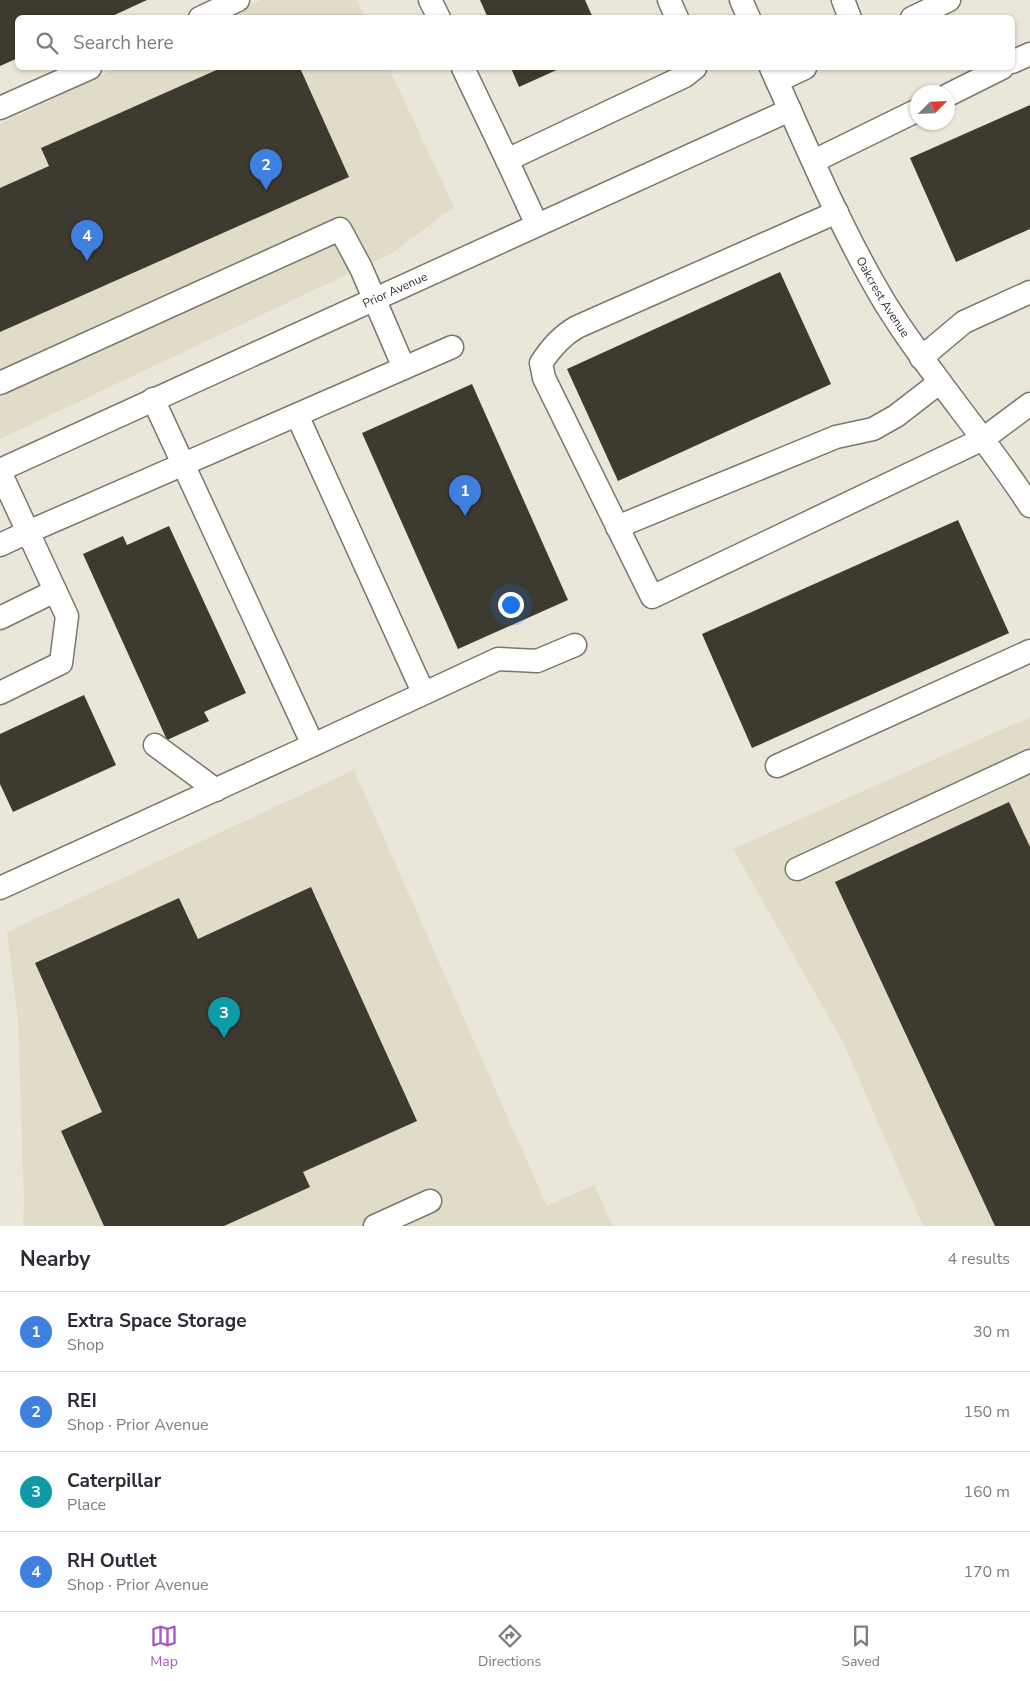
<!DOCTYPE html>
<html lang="en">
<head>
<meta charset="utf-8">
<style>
  :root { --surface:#fff; --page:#f7f7f7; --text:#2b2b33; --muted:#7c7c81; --line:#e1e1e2; --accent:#a356c8 }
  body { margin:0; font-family:"Nunito Sans",sans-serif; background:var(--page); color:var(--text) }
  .compass { position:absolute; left:910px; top:85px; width:45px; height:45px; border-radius:50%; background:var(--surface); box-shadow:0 1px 4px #0004; rotate:66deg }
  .you { position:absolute; left:510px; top:604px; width:18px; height:18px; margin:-12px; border:4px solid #fff; border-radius:50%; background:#1a73e8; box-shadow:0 0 0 8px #1a73e833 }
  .badge { display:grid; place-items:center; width:32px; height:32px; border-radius:50%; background:var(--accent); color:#fff; font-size:16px; font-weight:700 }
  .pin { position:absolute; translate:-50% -41px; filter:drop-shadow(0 1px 2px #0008) }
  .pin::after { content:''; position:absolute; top:26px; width:18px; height:15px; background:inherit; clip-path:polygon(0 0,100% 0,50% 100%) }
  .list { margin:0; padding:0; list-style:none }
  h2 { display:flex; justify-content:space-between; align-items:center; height:65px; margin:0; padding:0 20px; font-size:21px }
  h2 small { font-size:16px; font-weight:400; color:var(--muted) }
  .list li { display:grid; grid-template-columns:32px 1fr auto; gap:15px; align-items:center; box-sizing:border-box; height:80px; padding:0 20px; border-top:1px solid var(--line) }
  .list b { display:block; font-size:19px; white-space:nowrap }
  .list p { margin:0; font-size:16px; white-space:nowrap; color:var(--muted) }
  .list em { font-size:16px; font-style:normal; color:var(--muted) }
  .icon { flex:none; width:28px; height:28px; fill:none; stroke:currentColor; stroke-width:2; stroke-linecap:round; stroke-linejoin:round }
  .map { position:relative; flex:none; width:1030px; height:1226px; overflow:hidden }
  .search { position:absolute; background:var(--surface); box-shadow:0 1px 4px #0004; left:15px; right:15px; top:15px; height:55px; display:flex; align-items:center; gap:12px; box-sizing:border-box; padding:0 18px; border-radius:8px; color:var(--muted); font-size:19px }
  .sheet { height:385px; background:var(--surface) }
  nav { display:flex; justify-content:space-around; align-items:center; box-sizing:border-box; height:70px; border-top:1px solid var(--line); background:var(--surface); font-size:14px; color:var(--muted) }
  nav a { display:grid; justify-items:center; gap:2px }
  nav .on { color:var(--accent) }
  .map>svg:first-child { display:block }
  .built { fill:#e1dcc8 }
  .building { fill:#3d3a30 }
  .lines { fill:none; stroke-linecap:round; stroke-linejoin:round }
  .minor-casing { stroke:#7a776c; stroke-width:25 }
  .minor { stroke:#fff; stroke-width:22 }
  .labels { text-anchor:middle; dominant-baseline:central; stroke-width:5; stroke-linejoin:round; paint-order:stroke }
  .street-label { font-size:12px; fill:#32312c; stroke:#fff }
</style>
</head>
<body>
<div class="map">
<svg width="1030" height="1226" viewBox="0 0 1030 1226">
  <rect width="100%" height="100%" fill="#eae6d9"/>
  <g class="built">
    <path d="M261,0h96l8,17 -141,1z"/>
    <path d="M118,68h271l65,139 -62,46 -392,186v-315z"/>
    <path d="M1030,717v509h-107l-80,-184 -110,-193z"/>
    <path d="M354,770l193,436 47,-21 19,41h-590l1,-25 -6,-182 -11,-87z"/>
  </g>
  <g class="building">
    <path d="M0,0h147l-39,18h-90v40l-18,8z"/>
    <path d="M480,0h105l8,18h-105z"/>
    <path d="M221,68h79l49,109 -349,155v-144l49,-22 -8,-18z"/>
    <path d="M511,68h50l-42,19z"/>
    <path d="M1030,105v124l-74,33 -46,-104z"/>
    <path d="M780,272l51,112 -213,97 -51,-112z"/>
    <path d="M472,384l96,216 -110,49 -96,-216z"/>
    <path d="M958,520l51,113 -257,115 -50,-114z"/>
    <path d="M169,526l77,167 -42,19 5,9 -42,19 -84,-186 40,-18 4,9z"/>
    <path d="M84,695l32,70 -103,47 -13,-28v-50z"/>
    <path d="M1009,802l21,45v379h-35l-160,-344z"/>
    <path d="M311,887l106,234 -114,51 7,15 -86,39h-120l-43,-95 41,-19 -67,-149 144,-65 19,41z"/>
  </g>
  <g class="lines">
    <defs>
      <g id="minor">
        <path d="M430,0l9,18"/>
        <path d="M669,0l8,18"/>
        <path d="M741,0l8,18"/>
        <path d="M843,0l7,18"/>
        <path d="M200,18l38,-18"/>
        <path d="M912,18l37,-18"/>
        <path d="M1012,62l18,-8"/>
        <path d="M463,68l44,92"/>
        <path id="s1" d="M771,68c36,79 69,160 114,235 44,71 100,133 145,203"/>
        <path d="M777,81l28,-13"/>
        <path d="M948,95l54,-27"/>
        <path d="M0,108l90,-40"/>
        <path d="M814,161l104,-51"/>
        <path d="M837,212l-260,115c-16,9 -26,21 -36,36l3,15 108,219 331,-158 47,-35"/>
        <path d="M537,225l-30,-65 178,-84 10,-8"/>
        <path d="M921,358l43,-36 66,-30"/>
        <path d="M404,368l48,-21"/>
        <path d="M0,383l340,-154 21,39 43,100 -376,164 -28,-60"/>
        <path d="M297,415l126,277"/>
        <path id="s2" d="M0,470l790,-360"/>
        <path d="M617,527l219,-90 37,-8 23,-13 44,-34"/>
        <path d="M0,545l28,-13 39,84 -6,47 -61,30"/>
        <path d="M0,618l55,-27"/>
        <path d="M155,745l61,45"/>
        <path d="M313,745l185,-86 39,2 38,-16"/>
        <path d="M777,766l253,-115"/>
        <path d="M797,869l233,-108"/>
        <path d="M0,888l313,-143 -160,-346"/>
        <path d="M375,1226l55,-25"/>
      </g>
    </defs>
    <use href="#minor" class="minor-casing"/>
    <use href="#minor" class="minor"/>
  </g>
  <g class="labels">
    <g class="street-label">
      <text stroke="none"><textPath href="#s2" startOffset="434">Prior Avenue</textPath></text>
      <text stroke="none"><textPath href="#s1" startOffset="255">Oakcrest Avenue</textPath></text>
    </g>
  </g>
</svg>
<svg class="compass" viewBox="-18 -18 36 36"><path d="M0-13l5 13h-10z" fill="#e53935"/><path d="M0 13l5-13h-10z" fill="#7c7c81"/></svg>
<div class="you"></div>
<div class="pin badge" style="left:465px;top:516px;background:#3f7fe0">1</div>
<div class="pin badge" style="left:266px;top:190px;background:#3f7fe0">2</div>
<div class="pin badge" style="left:224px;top:1038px;background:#0f9aa8">3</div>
<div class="pin badge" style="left:87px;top:261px;background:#3f7fe0">4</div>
<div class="search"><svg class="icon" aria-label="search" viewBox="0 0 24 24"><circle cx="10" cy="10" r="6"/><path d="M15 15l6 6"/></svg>Search here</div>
</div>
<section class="sheet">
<h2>Nearby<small>4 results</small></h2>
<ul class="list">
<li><span class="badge" style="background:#3f7fe0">1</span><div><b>Extra Space Storage</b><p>Shop</p></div><em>30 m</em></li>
<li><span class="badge" style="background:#3f7fe0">2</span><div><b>REI</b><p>Shop · Prior Avenue</p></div><em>150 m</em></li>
<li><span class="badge" style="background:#0f9aa8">3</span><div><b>Caterpillar</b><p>Place</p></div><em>160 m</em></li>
<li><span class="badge" style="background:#3f7fe0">4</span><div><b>RH Outlet</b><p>Shop · Prior Avenue</p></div><em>170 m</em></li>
</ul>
</section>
<nav>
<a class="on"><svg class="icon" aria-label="map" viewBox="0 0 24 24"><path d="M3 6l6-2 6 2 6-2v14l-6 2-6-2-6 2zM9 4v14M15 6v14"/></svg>Map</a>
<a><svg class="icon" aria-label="directions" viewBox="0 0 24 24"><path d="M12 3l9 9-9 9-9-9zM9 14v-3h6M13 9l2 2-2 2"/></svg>Directions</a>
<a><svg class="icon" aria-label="saved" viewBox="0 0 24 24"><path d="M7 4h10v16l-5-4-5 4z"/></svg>Saved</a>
</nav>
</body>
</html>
